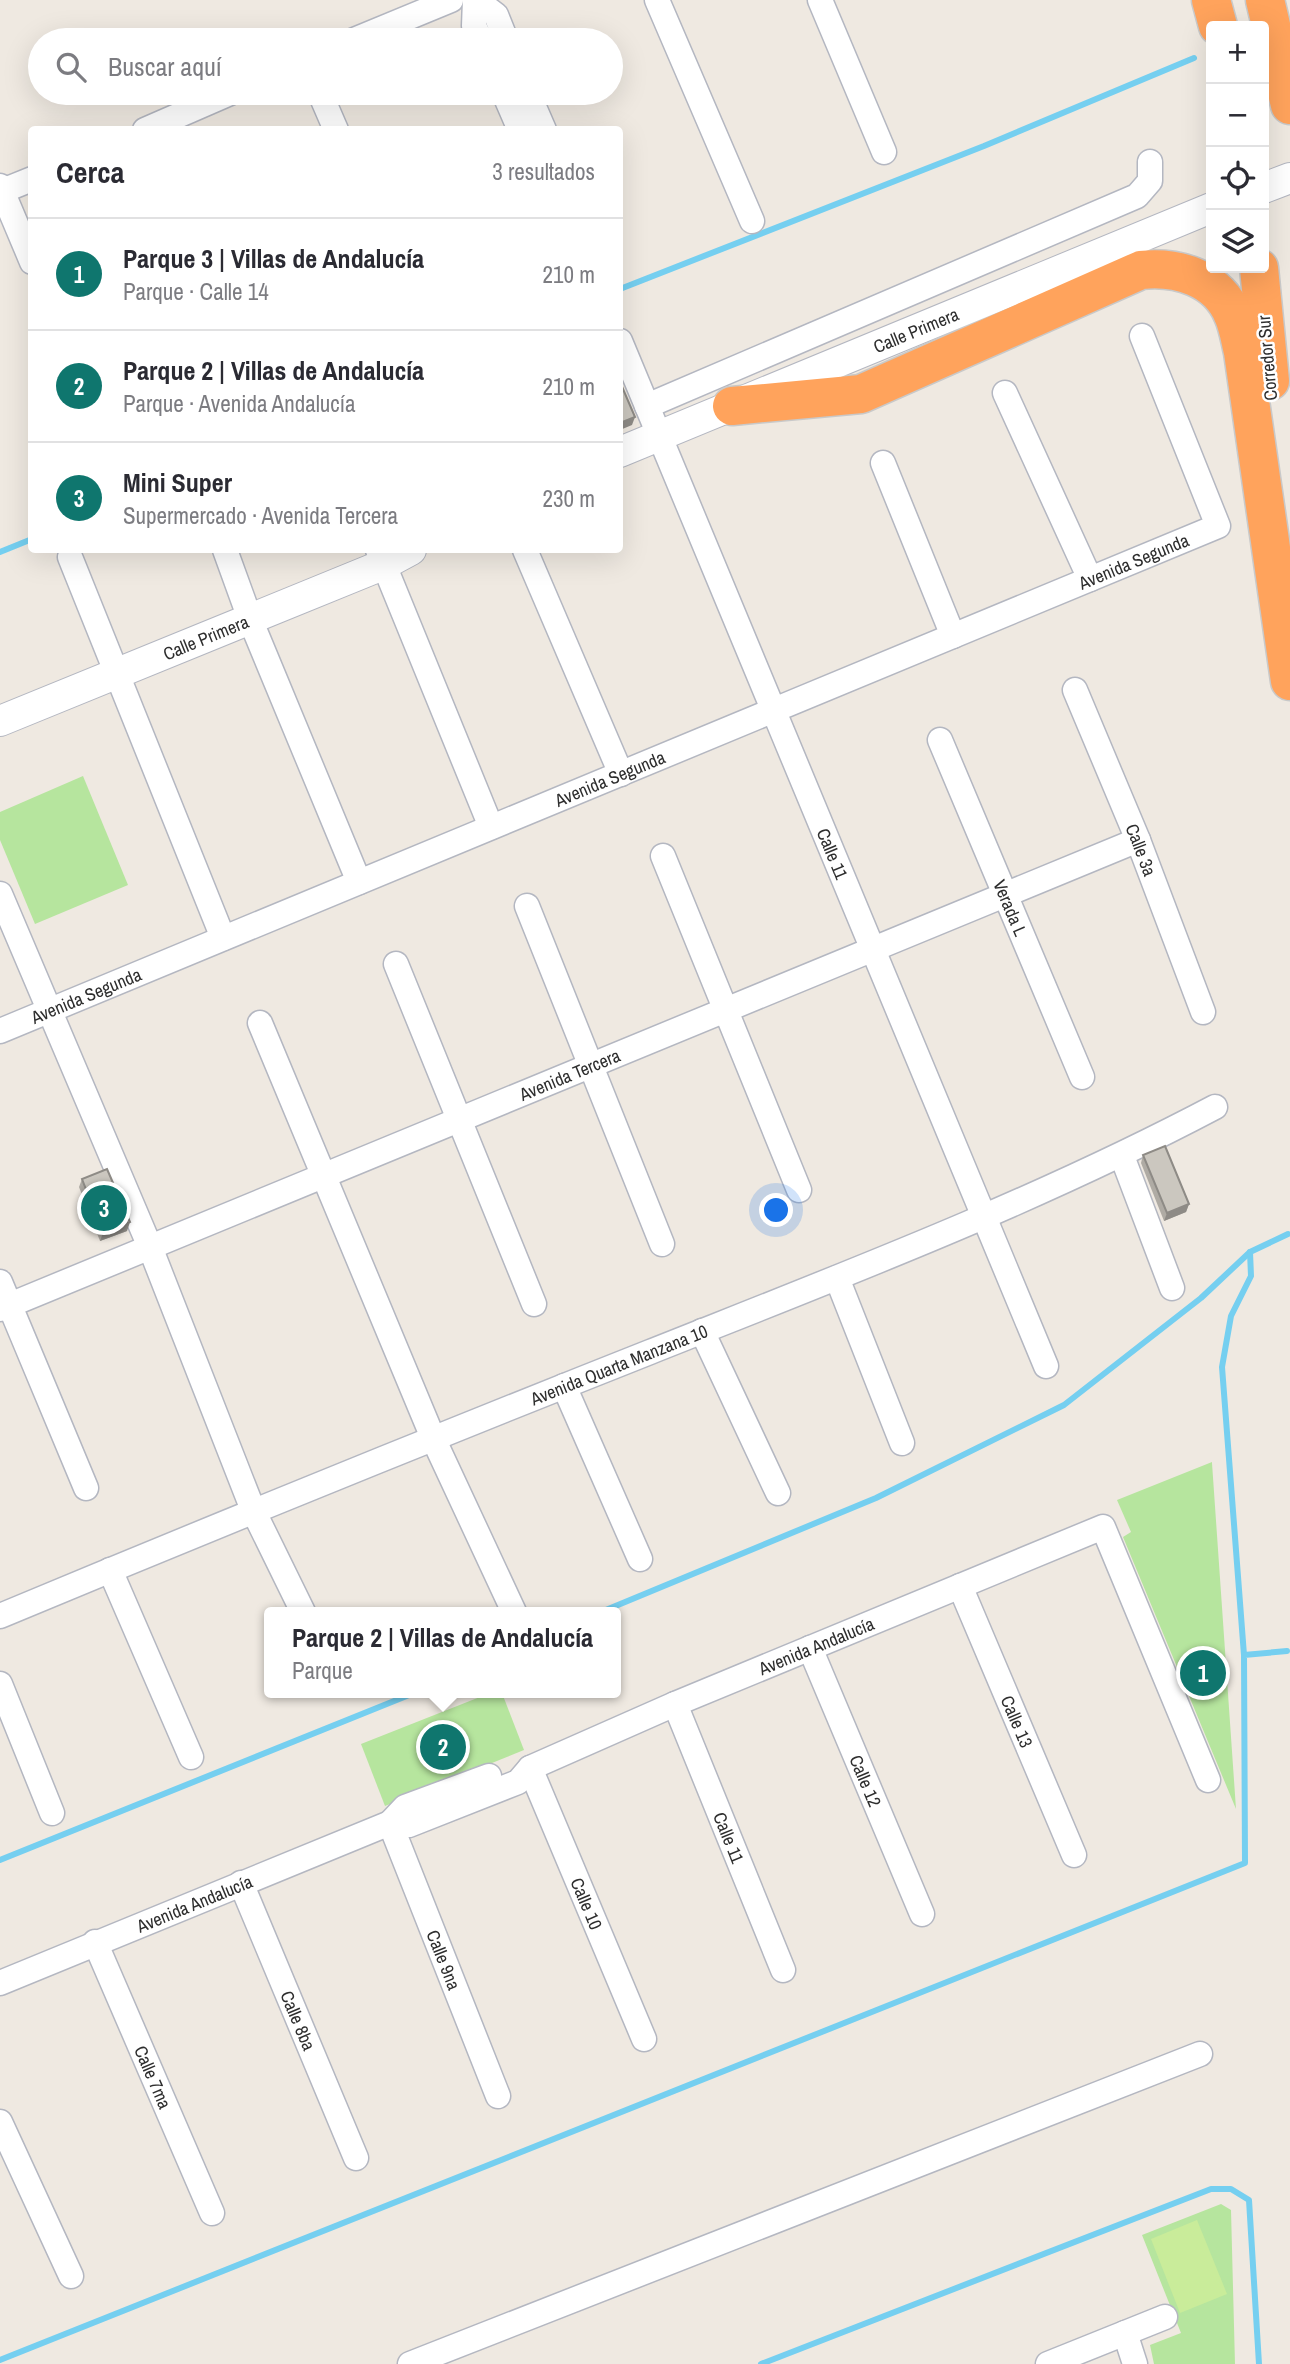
<!DOCTYPE html>
<html lang="es">
<head>
<meta charset="utf-8">
<style>
  :root { --surface:#fff; --page:#f2f2f3; --text:#2b2b33; --muted:#7c7c81; --line:#e1e1e2; --accent:#0f766e }
  body { margin:0; font-family:"Archivo Narrow",sans-serif; background:var(--page); color:var(--text) }
  .controls { position:absolute; right:21px; top:21px; display:grid; overflow:hidden; border-radius:7px; box-shadow:0 7px 28px #0002 }
  .controls button { width:63px; height:63px; display:grid; place-items:center; padding:0; border:0; border-bottom:2px solid var(--line); background:var(--surface); color:var(--text); font:35px sans-serif }
  .you { position:absolute; left:777px; top:1211px; width:24px; height:24px; margin:-18px; border:5px solid #fff; border-radius:50%; background:#1a73e8; box-shadow:0 0 0 10px #1a73e833 }
  .badge { display:grid; place-items:center; width:46px; height:46px; border-radius:50%; background:var(--accent); color:#fff; font-size:23px; font-weight:700 }
  .pin { position:absolute; translate:-50% -50%; border:4px solid #fff; box-shadow:0 2px 7px #0006 }
  .popup { position:absolute; left:264px; top:1607px; width:357px; height:91px; box-sizing:border-box; display:grid; place-content:center; border-radius:7px; background:var(--surface); filter:drop-shadow(0 2px 5px #0005); font-size:23px; white-space:nowrap; color:var(--muted) }
  .popup b { font-size:26px; color:var(--text) }
  .popup::after { content:''; position:absolute; left:50%; top:100%; margin-left:-14px; border:14px solid transparent; border-top-color:var(--surface) }
  .list { margin:0; padding:0; list-style:none }
  h2 { display:flex; justify-content:space-between; align-items:center; height:91px; margin:0; padding:0 28px; font-size:30px }
  h2 small { font-size:23px; font-weight:400; color:var(--muted) }
  .list li { display:grid; grid-template-columns:46px 1fr auto; gap:21px; align-items:center; box-sizing:border-box; height:112px; padding:0 28px; border-top:2px solid var(--line) }
  .list b { display:block; font-size:26px; white-space:nowrap }
  .list p { margin:0; font-size:23px; white-space:nowrap; color:var(--muted) }
  .list em { font-size:23px; font-style:normal; color:var(--muted) }
  .icon { flex:none; width:38px; height:38px; fill:none; stroke:currentColor; stroke-width:2; stroke-linecap:round; stroke-linejoin:round }
  .map { position:relative; flex:none; width:1290px; height:2364px; overflow:hidden }
  .search { position:absolute; background:var(--surface); box-shadow:0 7px 28px #0002; left:28px; top:28px; width:595px; height:77px; display:flex; align-items:center; gap:18px; box-sizing:border-box; padding:0 24px; border-radius:38px; color:var(--muted); font-size:26px }
  .panel { position:absolute; background:var(--surface); box-shadow:0 7px 28px #0002; left:28px; top:126px; width:595px; height:427px; border-radius:7px }
  .map>svg:first-child { display:block }
  .green { fill:#b6e59e }
  .pitch { fill:#c9ec9a }
  .lines { fill:none; stroke-linecap:round; stroke-linejoin:round }
  .stream { stroke:#75cff0; stroke-width:6 }
  .minor-casing { stroke:#b4b7c1; stroke-width:27 }
  .tertiary-casing { stroke:#b4b7c1; stroke-width:32 }
  .motorway-casing { stroke:#c9c9c9; stroke-width:41 }
  .minor { stroke:#fff; stroke-width:24 }
  .tertiary { stroke:#fff; stroke-width:30 }
  .motorway { stroke:#ffa35c; stroke-width:38 }
  .wall { fill:#afaba4 }
  .shaded-wall { fill:#8e8b86 }
  .building { fill:#cbc7bf; stroke:#8e8b86; stroke-width:2 }
  .labels { text-anchor:middle; dominant-baseline:central; stroke-width:5; stroke-linejoin:round; paint-order:stroke }
  .street-label { font-size:18px; fill:#2e2e2e; stroke:#fff }
</style>
</head>
<body>
<div class="map">
<svg width="1290" height="2364" viewBox="0 0 1290 2364">
  <rect width="100%" height="100%" fill="#efe9e1"/>
  <g class="green">
    <path d="M83,776l45,109 -93,39 -35,-84v-28z"/>
    <path d="M1212,1462v1l24,346 -113,-272 8,-5 -14,-32z"/>
    <path d="M490,1693h12l22,57 -139,56 -24,-62z"/>
    <path d="M1221,2204l10,6 4,154h-81l-4,-19 31,-12 -39,-98z"/>
  </g>
  <path class="pitch" d="M1197,2220l30,74 -47,19 -29,-74z"/>
  <g class="lines">
    <g class="stream">
      <path d="M620,289l364,-143 210,-88"/>
      <path d="M0,552l32,-13"/>
      <path d="M601,1612l275,-114 188,-93 137,-107 49,-46 38,-18"/>
      <path d="M1244,1655l-22,-288 9,-51 20,-40 -1,-24"/>
      <path d="M0,1860l414,-167"/>
      <path d="M0,2360l1245,-497 -1,-208 43,-4"/>
      <path d="M761,2364l450,-175h20l18,11 10,164"/>
    </g>
    <defs>
      <g id="minor">
        <path d="M475,0l-1,26 7,14"/>
        <path d="M476,0l20,15 10,25"/>
        <path d="M657,0l95,221"/>
        <path d="M820,0l64,152"/>
        <path d="M354,40l97,-40"/>
        <path d="M320,93l16,37"/>
        <path d="M504,93l16,37"/>
        <path d="M528,93l16,37"/>
        <path d="M145,130l85,-37"/>
        <path d="M0,186l32,76"/>
        <path d="M0,192l32,-13"/>
        <path id="s1" d="M620,341l426,1025"/>
        <path d="M1005,393l85,186"/>
        <path d="M647,406l490,-210 13,-15v-19"/>
        <path d="M883,463l70,173"/>
        <path d="M225,550l25,69 109,263"/>
        <path d="M378,550l113,277"/>
        <path d="M525,550l96,224"/>
        <path d="M70,557l153,381"/>
        <path id="s2" d="M1075,690l63,150 65,172"/>
        <path id="s3" d="M940,740l142,337"/>
        <path d="M663,856l136,334"/>
        <path d="M0,894l150,353 103,263 50,102"/>
        <path d="M527,906l135,338"/>
        <path d="M396,964l138,340"/>
        <path d="M260,1023l173,415 81,174"/>
        <path id="s4" d="M0,1031l1218,-505 -76,-190"/>
        <path d="M1122,1156l50,132"/>
        <path d="M837,1278l65,165"/>
        <path d="M0,1282l86,206"/>
        <path id="s5" d="M0,1309l1138,-469"/>
        <path d="M702,1331l76,162"/>
        <path d="M564,1386l76,173"/>
        <path d="M110,1570l81,187"/>
        <path id="s6" d="M960,1586l114,269"/>
        <path id="s7" d="M0,1616c216,-90 433,-178 650,-264 191,-76 383,-149 565,-245"/>
        <path id="s8" d="M810,1648l112,266"/>
        <path d="M0,1684l52,129"/>
        <path id="s9" d="M675,1704l108,266"/>
        <path id="s10" d="M530,1768l114,271"/>
        <path id="s11" d="M390,1823l19,2 109,-43 12,-14 145,-64 428,-177 105,253"/>
        <path id="s12" d="M390,1823l108,273"/>
        <path id="s13" d="M241,1883l115,275"/>
        <path id="s14" d="M95,1942l117,271"/>
        <path id="s15" d="M0,1983l390,-160 15,-16 84,-31"/>
        <path d="M0,2122l71,154"/>
        <path d="M1125,2333l10,31"/>
        <path d="M410,2364l790,-310"/>
        <path d="M1048,2364l117,-47"/>
      </g>
      <g id="tertiary">
        <path d="M1264,188l26,-10"/>
        <path id="s16" d="M620,452l591,-244"/>
        <path id="s17" d="M0,721l385,-157 26,-14"/>
      </g>
      <g id="motorway">
        <path d="M1211,0l7,26"/>
        <path d="M1265,0l25,105"/>
        <path d="M1259,268l11,113"/>
        <path d="M732,406l129,-12 280,-124c36,-4 77,8 92,45 5,11 7,25 10,37l47,329"/>
      </g>
    </defs>
    <use href="#minor" class="minor-casing"/>
    <use href="#tertiary" class="tertiary-casing"/>
    <use href="#motorway" class="motorway-casing"/>
    <use href="#minor" class="minor"/>
    <use href="#tertiary" class="tertiary"/>
    <use href="#motorway" class="motorway"/>
  </g>
  <g class="wall">
    <path d="M1143,1155l46,49 -3,8 -22,9 -23,-58z"/>
    <path d="M82,1179l45,52 -27,10 -21,-54z"/>
  </g>
  <g class="shaded-wall">
    <path d="M635,417l-3,8 -12,5v-7z"/>
    <path d="M1189,1204l-3,8 -22,9 3,-8z"/>
    <path d="M130,1222l-3,9 -27,10 3,-8z"/>
  </g>
  <g class="building">
    <path d="M620,382l15,35 -15,6z"/>
    <path d="M1165,1146l24,58 -22,9 -24,-58z"/>
    <path d="M107,1169l23,53 -27,11 -21,-54z"/>
  </g>
  <g class="labels">
    <g class="street-label">
      <text stroke="none"><textPath href="#s16" startOffset="320">Calle Primera</textPath></text>
      <text transform="translate(1267 358) rotate(-95)">Corredor Sur</text>
      <text stroke="none"><textPath href="#s4" startOffset="1227">Avenida Segunda</textPath></text>
      <text stroke="none"><textPath href="#s17" startOffset="222">Calle Primera</textPath></text>
      <text stroke="none"><textPath href="#s4" startOffset="660">Avenida Segunda</textPath></text>
      <text stroke="none"><textPath href="#s2" startOffset="173">Calle 3a</textPath></text>
      <text stroke="none"><textPath href="#s1" startOffset="555">Calle 11</textPath></text>
      <text stroke="none"><textPath href="#s3" startOffset="182">Verada L</textPath></text>
      <text stroke="none"><textPath href="#s4" startOffset="93">Avenida Segunda</textPath></text>
      <text stroke="none"><textPath href="#s5" startOffset="616">Avenida Tercera</textPath></text>
      <text stroke="none"><textPath href="#s7" startOffset="668">Avenida Quarta Manzana 10</textPath></text>
      <text stroke="none"><textPath href="#s11" startOffset="466">Avenida Andalucía</textPath></text>
      <text stroke="none"><textPath href="#s6" startOffset="147">Calle 13</textPath></text>
      <text stroke="none"><textPath href="#s8" startOffset="144">Calle 12</textPath></text>
      <text stroke="none"><textPath href="#s9" startOffset="144">Calle 11</textPath></text>
      <text stroke="none"><textPath href="#s15" startOffset="210">Avenida Andalucía</textPath></text>
      <text stroke="none"><textPath href="#s10" startOffset="147">Calle 10</textPath></text>
      <text stroke="none"><textPath href="#s12" startOffset="147">Calle 9na</textPath></text>
      <text stroke="none"><textPath href="#s13" startOffset="149">Calle 8ba</textPath></text>
      <text stroke="none"><textPath href="#s14" startOffset="147">Calle 7ma</textPath></text>
    </g>
  </g>
</svg>
<div class="controls">
<button>+</button>
<button>−</button>
<button><svg class="icon" aria-label="locate" viewBox="0 0 24 24"><circle cx="12" cy="12" r="6"/><path d="M12 2v4M12 18v4M2 12h4M18 12h4"/></svg></button>
<button><svg class="icon" aria-label="layers" viewBox="0 0 24 24"><path d="M12 4l9 5-9 5-9-5zM3 14l9 5 9-5"/></svg></button>
</div>
<div class="you"></div>
<div class="pin badge" style="left:1203px;top:1673px">1</div>
<div class="pin badge" style="left:443px;top:1747px">2</div>
<div class="popup"><b>Parque 2 | Villas de Andalucía</b>Parque</div>
<div class="pin badge" style="left:104px;top:1208px">3</div>
<div class="search"><svg class="icon" aria-label="search" viewBox="0 0 24 24"><circle cx="10" cy="10" r="6"/><path d="M15 15l6 6"/></svg>Buscar aquí</div>
<section class="panel">
<h2>Cerca<small>3 resultados</small></h2>
<ul class="list">
<li><span class="badge">1</span><div><b>Parque 3 | Villas de Andalucía</b><p>Parque · Calle 14</p></div><em>210 m</em></li>
<li><span class="badge">2</span><div><b>Parque 2 | Villas de Andalucía</b><p>Parque · Avenida Andalucía</p></div><em>210 m</em></li>
<li><span class="badge">3</span><div><b>Mini Super</b><p>Supermercado · Avenida Tercera</p></div><em>230 m</em></li>
</ul>
</section>
</div>
</body>
</html>
